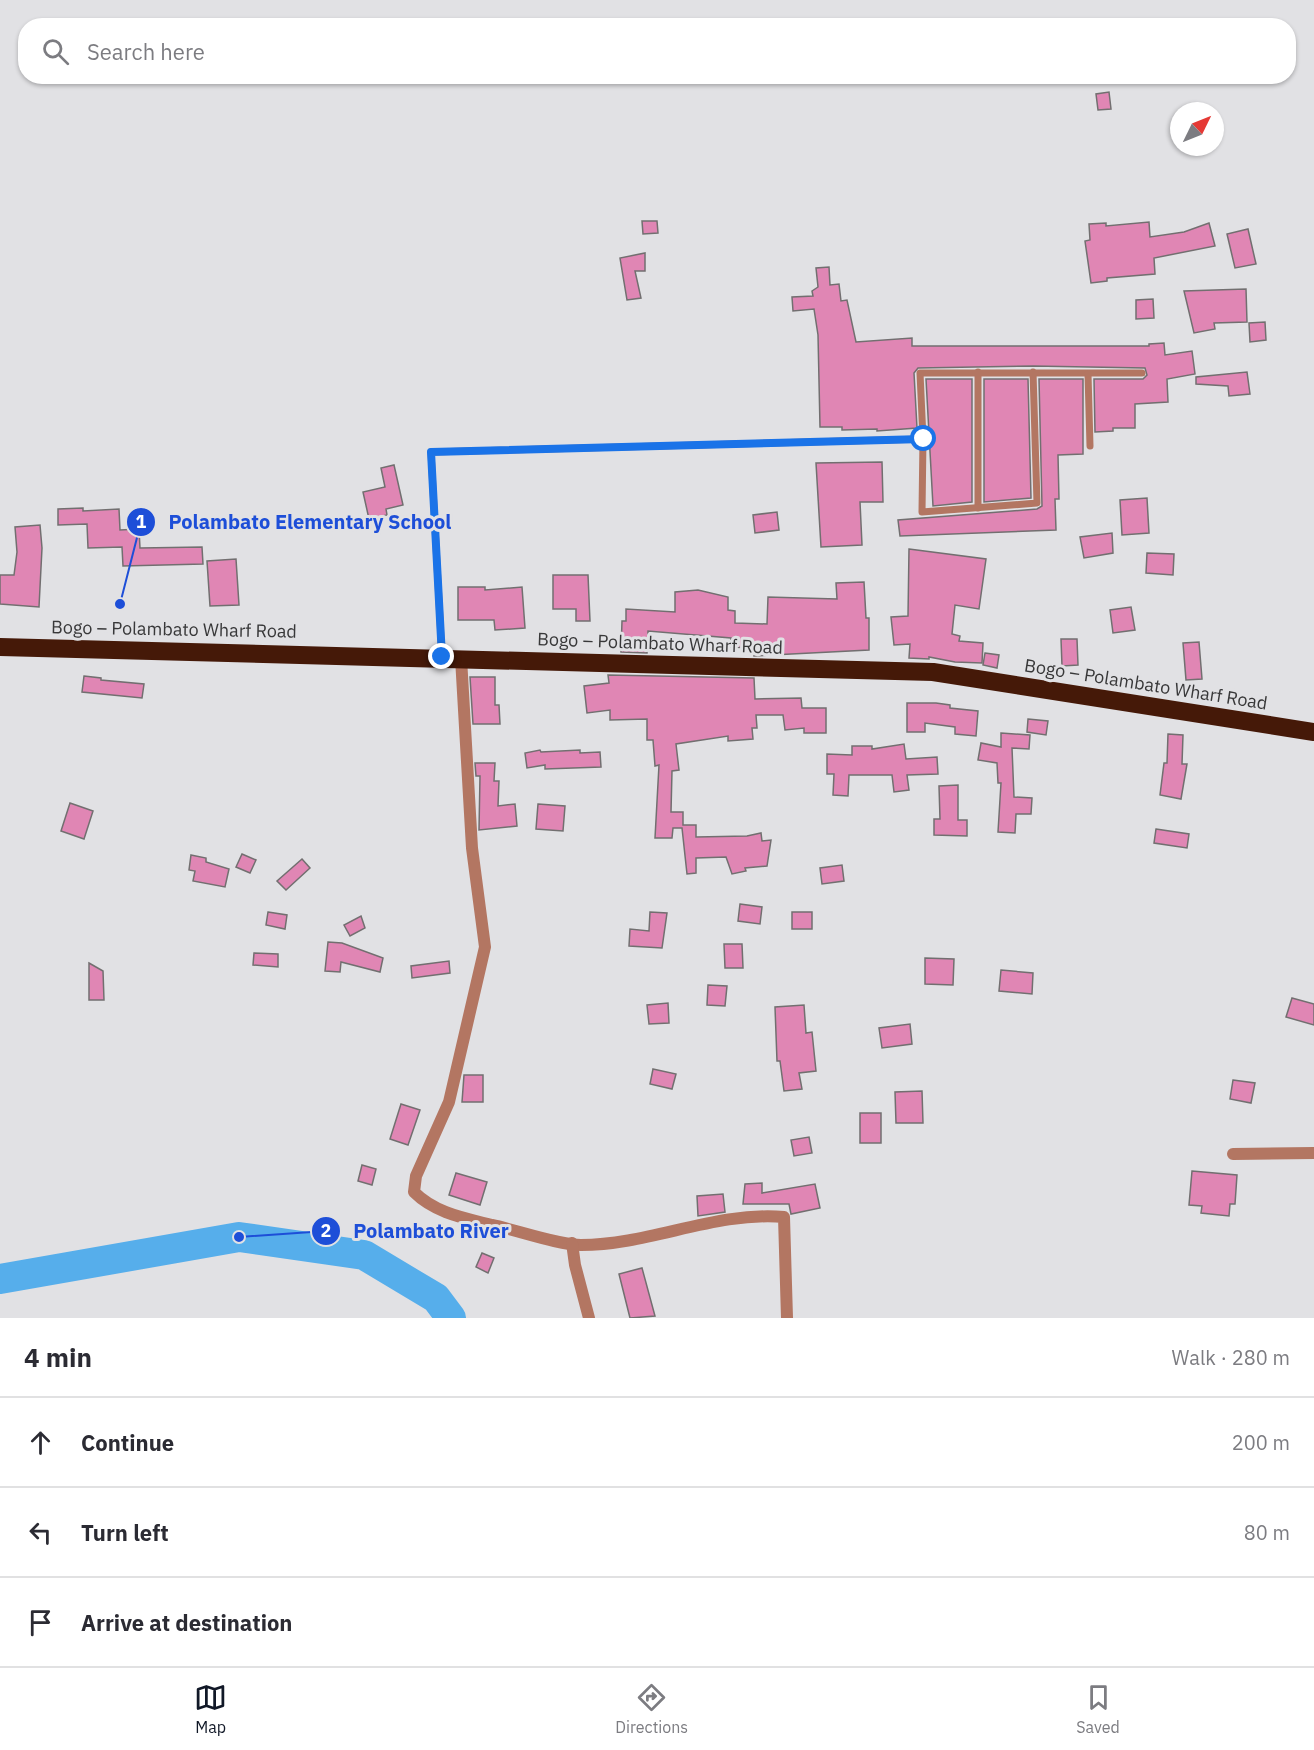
<!DOCTYPE html>
<html lang="en">
<head>
<meta charset="utf-8">
<style>
  :root { --surface:#fff; --page:#f2f2f3; --text:#2b2b33; --muted:#7c7c81; --line:#e1e1e2; --accent:#111827 }
  body { margin:0; font-family:"IBM Plex Sans",sans-serif; background:var(--page); color:var(--text) }
  .compass { position:absolute; left:1170px; top:102px; width:54px; height:54px; border-radius:50%; background:var(--surface); box-shadow:0 2px 4px #0004; rotate:47deg }
  .stop { position:absolute; width:18px; height:18px; margin:-14px; border:4px solid #1a73e8; border-radius:50%; background:#fff }
  .stop.end { background:#1a73e8; border-color:#fff; box-shadow:0 2px 6px #0008 }
  .list { margin:0; padding:0; list-style:none }
  h2 { display:flex; justify-content:space-between; align-items:center; height:78px; margin:0; padding:0 24px; font-size:26px }
  h2 small { font-size:20px; font-weight:400; color:var(--muted) }
  .list li { display:grid; grid-template-columns:39px 1fr auto; gap:18px; align-items:center; box-sizing:border-box; height:90px; padding:0 24px; border-top:2px solid var(--line) }
  .list b { display:block; font-size:22px; white-space:nowrap }
  .list em { font-size:20px; font-style:normal; color:var(--muted) }
  .icon { flex:none; width:33px; height:33px; fill:none; stroke:currentColor; stroke-width:2; stroke-linecap:round; stroke-linejoin:round }
  .map { position:relative; flex:none; width:1314px; height:1318px; overflow:hidden }
  .search { position:absolute; background:var(--surface); box-shadow:0 2px 4px #0004; left:18px; right:18px; top:18px; height:66px; display:flex; align-items:center; gap:15px; box-sizing:border-box; padding:0 21px; border-radius:24px; color:var(--muted); font-size:22px }
  .sheet { height:348px; background:var(--surface) }
  nav { display:flex; justify-content:space-around; align-items:center; box-sizing:border-box; height:84px; border-top:2px solid var(--line); background:var(--surface); font-size:16px; color:var(--muted) }
  nav a { display:grid; justify-items:center; gap:3px }
  nav .on { color:var(--accent) }
  .map>svg:first-child { display:block }
  .lines { fill:none; stroke-linecap:round; stroke-linejoin:round }
  .river { stroke:#56aeeb; stroke-width:30 }
  .building { fill:#e086b4; stroke:#726f70; stroke-width:1.5 }
  .lane { stroke:#b37662; stroke-width:7 }
  .street { stroke:#b37662; stroke-width:12 }
  .highway { stroke:#451908; stroke-width:18 }
  .route { stroke:#1a73e8; stroke-width:8 }
  .labels { text-anchor:middle; dominant-baseline:central; stroke-width:6; stroke-linejoin:round; paint-order:stroke }
  .street-label { font-size:18px; fill:#383839; stroke:#e1e1e4 }
  .leader { fill:none; stroke:#1d4ed8; stroke-width:2 }
  .callout-dot { fill:#1d4ed8; stroke:#e1e1e4; stroke-width:2 }
  .mark-label { font-size:18px; text-anchor:middle; font-weight:bold; fill:#fff }
  .callout-label { font-size:20px; text-anchor:middle; font-weight:bold; fill:#1d4ed8; stroke:#e1e1e4; stroke-width:6; stroke-linejoin:round; paint-order:stroke }
</style>
</head>
<body>
<div class="map">
<svg width="1314" height="1318" viewBox="0 0 1314 1318">
  <rect width="100%" height="100%" fill="#e1e1e4"/>
  <g class="lines">
    <path class="river" d="M0,1279l239,-42 125,18 72,43 15,20"/>
  </g>
  <g class="building">
    <path d="M1109,92l2,17 -13,1 -2,-16z"/>
    <path d="M642,221h15l1,12 -15,1z"/>
    <path d="M1149,222l1,15 34,-5 25,-9 6,23 -61,12 1,16 -48,4v3l-16,2 -6,-42 5,-1 -1,-16 17,-1v3z"/>
    <path d="M1248,229l8,35 -21,4 -8,-34z"/>
    <path d="M645,253v18h-10l6,27 -14,2 -7,-42z"/>
    <path d="M829,267l1,18 9,-1 2,17 6,-1 9,42 56,-4v8h237v-2l15,-1 1,12 27,-4 3,23 -28,5 1,23 -33,2v24h-22v3l-18,1 -1,-53h49l4,-4 -2,-7 -112,-2 -115,2 -4,5 3,55 -40,3v-2l-35,1v-3h-22l-2,-92 -4,-26 -21,2 -1,-14 21,-1 -1,-5 6,-4 -2,-19z"/>
    <path d="M1246,289l1,33 -33,1 1,6 -21,4 -10,-42z"/>
    <path d="M1153,299l1,19 -18,1v-19z"/>
    <path d="M1265,322l1,18 -16,2 -1,-19z"/>
    <path d="M1247,372l3,22 -21,2 -1,-10 -32,-2v-7z"/>
    <path d="M926,379h46v123l-39,4z"/>
    <path d="M984,379h44l3,119 -47,4z"/>
    <path d="M1039,379h44v75l-25,1 1,44h-4l1,31 -156,6 -2,-16 139,-11 5,-3z"/>
    <path d="M882,462l1,40h-23l2,43 -41,2 -5,-84z"/>
    <path d="M394,465l9,40 -17,4 1,6 -18,4 -6,-27 22,-5 -4,-19z"/>
    <path d="M1147,498l2,35 -27,2 -2,-35z"/>
    <path d="M83,508v3l36,-2 1,21 19,-1 1,19 62,-1 1,17 -80,2 -1,-19 -34,1 -1,-24 -29,1v-16z"/>
    <path d="M777,512l2,18 -24,3 -2,-18z"/>
    <path d="M40,525l2,23 -3,59 -39,-3v-29h14l3,-23 -2,-25z"/>
    <path d="M1112,533l1,20 -29,5 -4,-21z"/>
    <path d="M909,549l77,10 -7,50 -24,-4 -3,29 8,2 -1,5 24,2 -1,20 -27,-1 -26,-5v2l-20,-1 1,-14 -16,1 -3,-28 17,-1z"/>
    <path d="M1147,553l27,1 -1,21 -27,-2z"/>
    <path d="M236,559l3,46 -29,1 -3,-45z"/>
    <path d="M553,575h35l2,46h-14v-12h-23z"/>
    <path d="M864,582l2,36h3v32l-115,6v-8l-24,-1 1,-9 -83,-7 -1,22 -26,-1 1,-31h4v-12l49,3v-20l23,-2 30,7v13l7,1v12l32,1 1,-27 69,2 -1,-16z"/>
    <path d="M458,587h27v3l37,-3 3,41 -30,2 -1,-10h-36z"/>
    <path d="M1131,607l4,23 -22,3 -3,-23z"/>
    <path d="M1061,639h16l1,26 -16,1z"/>
    <path d="M1199,642l3,37 -16,1 -3,-37z"/>
    <path d="M985,653l14,2 -2,13 -14,-3z"/>
    <path d="M608,675l146,3 1,21 46,-1 1,10h24v25h-22v-5l-19,2 -2,-15h-27l1,13h-5l1,11 -25,2v-5l-52,8 3,26 -7,1 -1,41h12v13h13v12l51,-1 14,-3 1,8 9,-1 -4,26 -22,2 1,3 -14,3 -6,-17 -30,1v15l-9,1 -5,-46h-9l-1,10h-17l4,-73 -4,1 -2,-26h-6v-21l-37,1v-10l-23,3 -3,-27 25,-3z"/>
    <path d="M84,676l17,2v2l43,4 -2,14 -60,-6z"/>
    <path d="M470,677h25v28h4l1,19h-27z"/>
    <path d="M907,703h29l14,2v3l28,3 -2,25 -21,-2v-7l-30,-4v9h-18z"/>
    <path d="M1028,719l20,2 -2,14 -19,-3z"/>
    <path d="M1001,733l29,2 -1,14 -17,-1 2,49 18,1 -1,16h-15l-1,19 -17,-1 3,-49h-3l-1,-20 -19,-3 3,-17 20,4z"/>
    <path d="M1168,734l15,1 -1,29h5l-6,35 -21,-4 4,-32h3z"/>
    <path d="M904,744l2,15 31,-2 1,17 -31,1 2,15 -15,2 -2,-17h-43l-1,21 -15,-1 1,-21h-7v-20l25,1v-9h20v3z"/>
    <path d="M540,750l1,2 39,-2v3l20,-1 1,15 -56,2v-4l-18,3 -2,-15z"/>
    <path d="M475,763h20l-1,18h5l-1,25 17,-2 2,22 -38,4 1,-54h-4z"/>
    <path d="M958,785v35h9v16l-33,-1v-16h6l-1,-33z"/>
    <path d="M70,803l23,8 -9,28 -23,-8z"/>
    <path d="M538,804l27,2 -2,25 -27,-2z"/>
    <path d="M1156,829l33,5 -2,14 -33,-5z"/>
    <path d="M242,854l14,6 -6,13 -14,-6z"/>
    <path d="M191,855l15,3v4l23,7 -4,18 -32,-6 2,-10 -6,-1z"/>
    <path d="M302,859l8,9 -24,22 -9,-9z"/>
    <path d="M842,865l2,16 -22,3 -2,-16z"/>
    <path d="M740,904l22,3 -2,17 -22,-3z"/>
    <path d="M268,912l19,3 -2,14 -19,-4z"/>
    <path d="M650,912l17,1 -5,35 -33,-2 1,-17 19,2z"/>
    <rect x="792" y="912" width="20" height="17"/>
    <path d="M361,916l4,12 -15,8 -6,-11z"/>
    <path d="M328,942l14,1 41,15 -3,14 -39,-10 -1,10 -15,-1z"/>
    <path d="M724,944h18l1,24h-18z"/>
    <path d="M254,953l24,1v13l-25,-2z"/>
    <path d="M925,958l29,1 -1,26 -28,-1z"/>
    <path d="M449,961l1,12 -38,5 -1,-12z"/>
    <path d="M89,963l14,8 1,29h-15z"/>
    <path d="M1001,970l32,3 -1,21 -33,-3z"/>
    <path d="M708,985l19,1 -2,20 -18,-1z"/>
    <path d="M1292,998l22,6v21l-28,-8z"/>
    <path d="M668,1003l1,20 -20,1 -2,-19z"/>
    <path d="M804,1005l2,28 6,-1 4,39 -17,2 3,16 -18,2 -4,-30h-3l-2,-54z"/>
    <path d="M910,1024l2,20 -30,4 -3,-20z"/>
    <path d="M653,1069l23,5 -4,15 -22,-5z"/>
    <path d="M464,1075h19v27h-21z"/>
    <path d="M1233,1080l22,3 -4,20 -21,-4z"/>
    <path d="M922,1091l1,32h-27l-1,-31z"/>
    <path d="M401,1104l19,6 -12,35 -18,-6z"/>
    <rect x="860" y="1113" width="21" height="30"/>
    <path d="M809,1137l3,16 -18,3 -3,-16z"/>
    <path d="M362,1165l14,4 -4,16 -14,-4z"/>
    <path d="M1192,1171l45,4 -2,29h-5l-1,12 -28,-3 1,-7 -13,-1z"/>
    <path d="M456,1173l31,9 -7,23 -31,-10z"/>
    <path d="M762,1183v10l53,-9 5,24 -29,6 -2,-10h-46l2,-20z"/>
    <path d="M723,1194l2,18 -27,4 -1,-20z"/>
    <path d="M482,1253l12,5 -6,15 -12,-6z"/>
    <path d="M642,1268l13,48 -25,2 -11,-44z"/>
  </g>
  <g class="lines">
    <g class="lane">
      <path d="M978,372v136"/>
      <path d="M1033,372l4,131 -115,9 1,-73 -3,-66h222"/>
      <path d="M1088,374l2,72"/>
      <path d="M442,657l-11,-205 492,-13"/>
    </g>
    <g class="street">
      <path d="M461,658l11,190 13,99 -36,155 -33,74 -2,16c21,21 50,26 78,33 25,5 66,20 89,20 69,0 134,-34 203,-28l3,101"/>
      <path d="M1233,1154l81,-1"/>
      <path d="M572,1243l3,22 14,53"/>
    </g>
    <path class="highway" d="M0,647l933,25 381,60"/>
  </g>
  <g class="lines">
    <path class="route" d="M442,657l-11,-205 493,-13"/>
  </g>
  <g class="labels">
    <g class="street-label">
      <text transform="translate(174 629) rotate(1)">Bogo – Polambato Wharf Road</text>
      <text transform="translate(660 643) rotate(2)">Bogo – Polambato Wharf Road</text>
      <text transform="translate(1146 684) rotate(9)">Bogo – Polambato Wharf Road</text>
    </g>
  </g>
  <path class="leader" d="M120 604L141 522M239 1237L326 1231"/>
  <g class="callout-dot">
    <circle cx="120" cy="604" r="6"/>
    <circle cx="239" cy="1237" r="6"/>
    <circle cx="141" cy="522" r="15"/>
    <circle cx="326" cy="1231" r="15"/>
  </g>
  <g class="mark-label">
    <text x="141" y="528">1</text>
    <text x="326" y="1237">2</text>
  </g>
  <g class="callout-label">
    <text x="310" y="529">Polambato Elementary School</text>
    <text x="431" y="1238">Polambato River</text>
  </g>
</svg>
<svg class="compass" viewBox="-18 -18 36 36"><path d="M0-13l5 13h-10z" fill="#e53935"/><path d="M0 13l5-13h-10z" fill="#7c7c81"/></svg>
<div class="stop" style="left:924px;top:439px"></div>
<div class="stop end" style="left:442px;top:657px"></div>
<div class="search"><svg class="icon" aria-label="search" viewBox="0 0 24 24"><circle cx="10" cy="10" r="6"/><path d="M15 15l6 6"/></svg>Search here</div>
</div>
<section class="sheet">
<h2>4 min<small>Walk · 280 m</small></h2>
<ul class="list">
<li><svg class="icon" aria-label="ahead" viewBox="0 0 24 24"><path d="M12 20V5M6 11l6-6 6 6"/></svg><div><b>Continue</b></div><em>200 m</em></li>
<li><svg class="icon" aria-label="left" viewBox="0 0 24 24"><path d="M17 20v-9H6M10 6l-5 5 5 5"/></svg><div><b>Turn left</b></div><em>80 m</em></li>
<li><svg class="icon" aria-label="arrive" viewBox="0 0 24 24"><path d="M6 21V4h12l-3 4 3 4H6"/></svg><div><b>Arrive at destination</b></div></li>
</ul>
</section>
<nav>
<a class="on"><svg class="icon" aria-label="map" viewBox="0 0 24 24"><path d="M3 6l6-2 6 2 6-2v14l-6 2-6-2-6 2zM9 4v14M15 6v14"/></svg>Map</a>
<a><svg class="icon" aria-label="directions" viewBox="0 0 24 24"><path d="M12 3l9 9-9 9-9-9zM9 14v-3h6M13 9l2 2-2 2"/></svg>Directions</a>
<a><svg class="icon" aria-label="saved" viewBox="0 0 24 24"><path d="M7 4h10v16l-5-4-5 4z"/></svg>Saved</a>
</nav>
</body>
</html>
